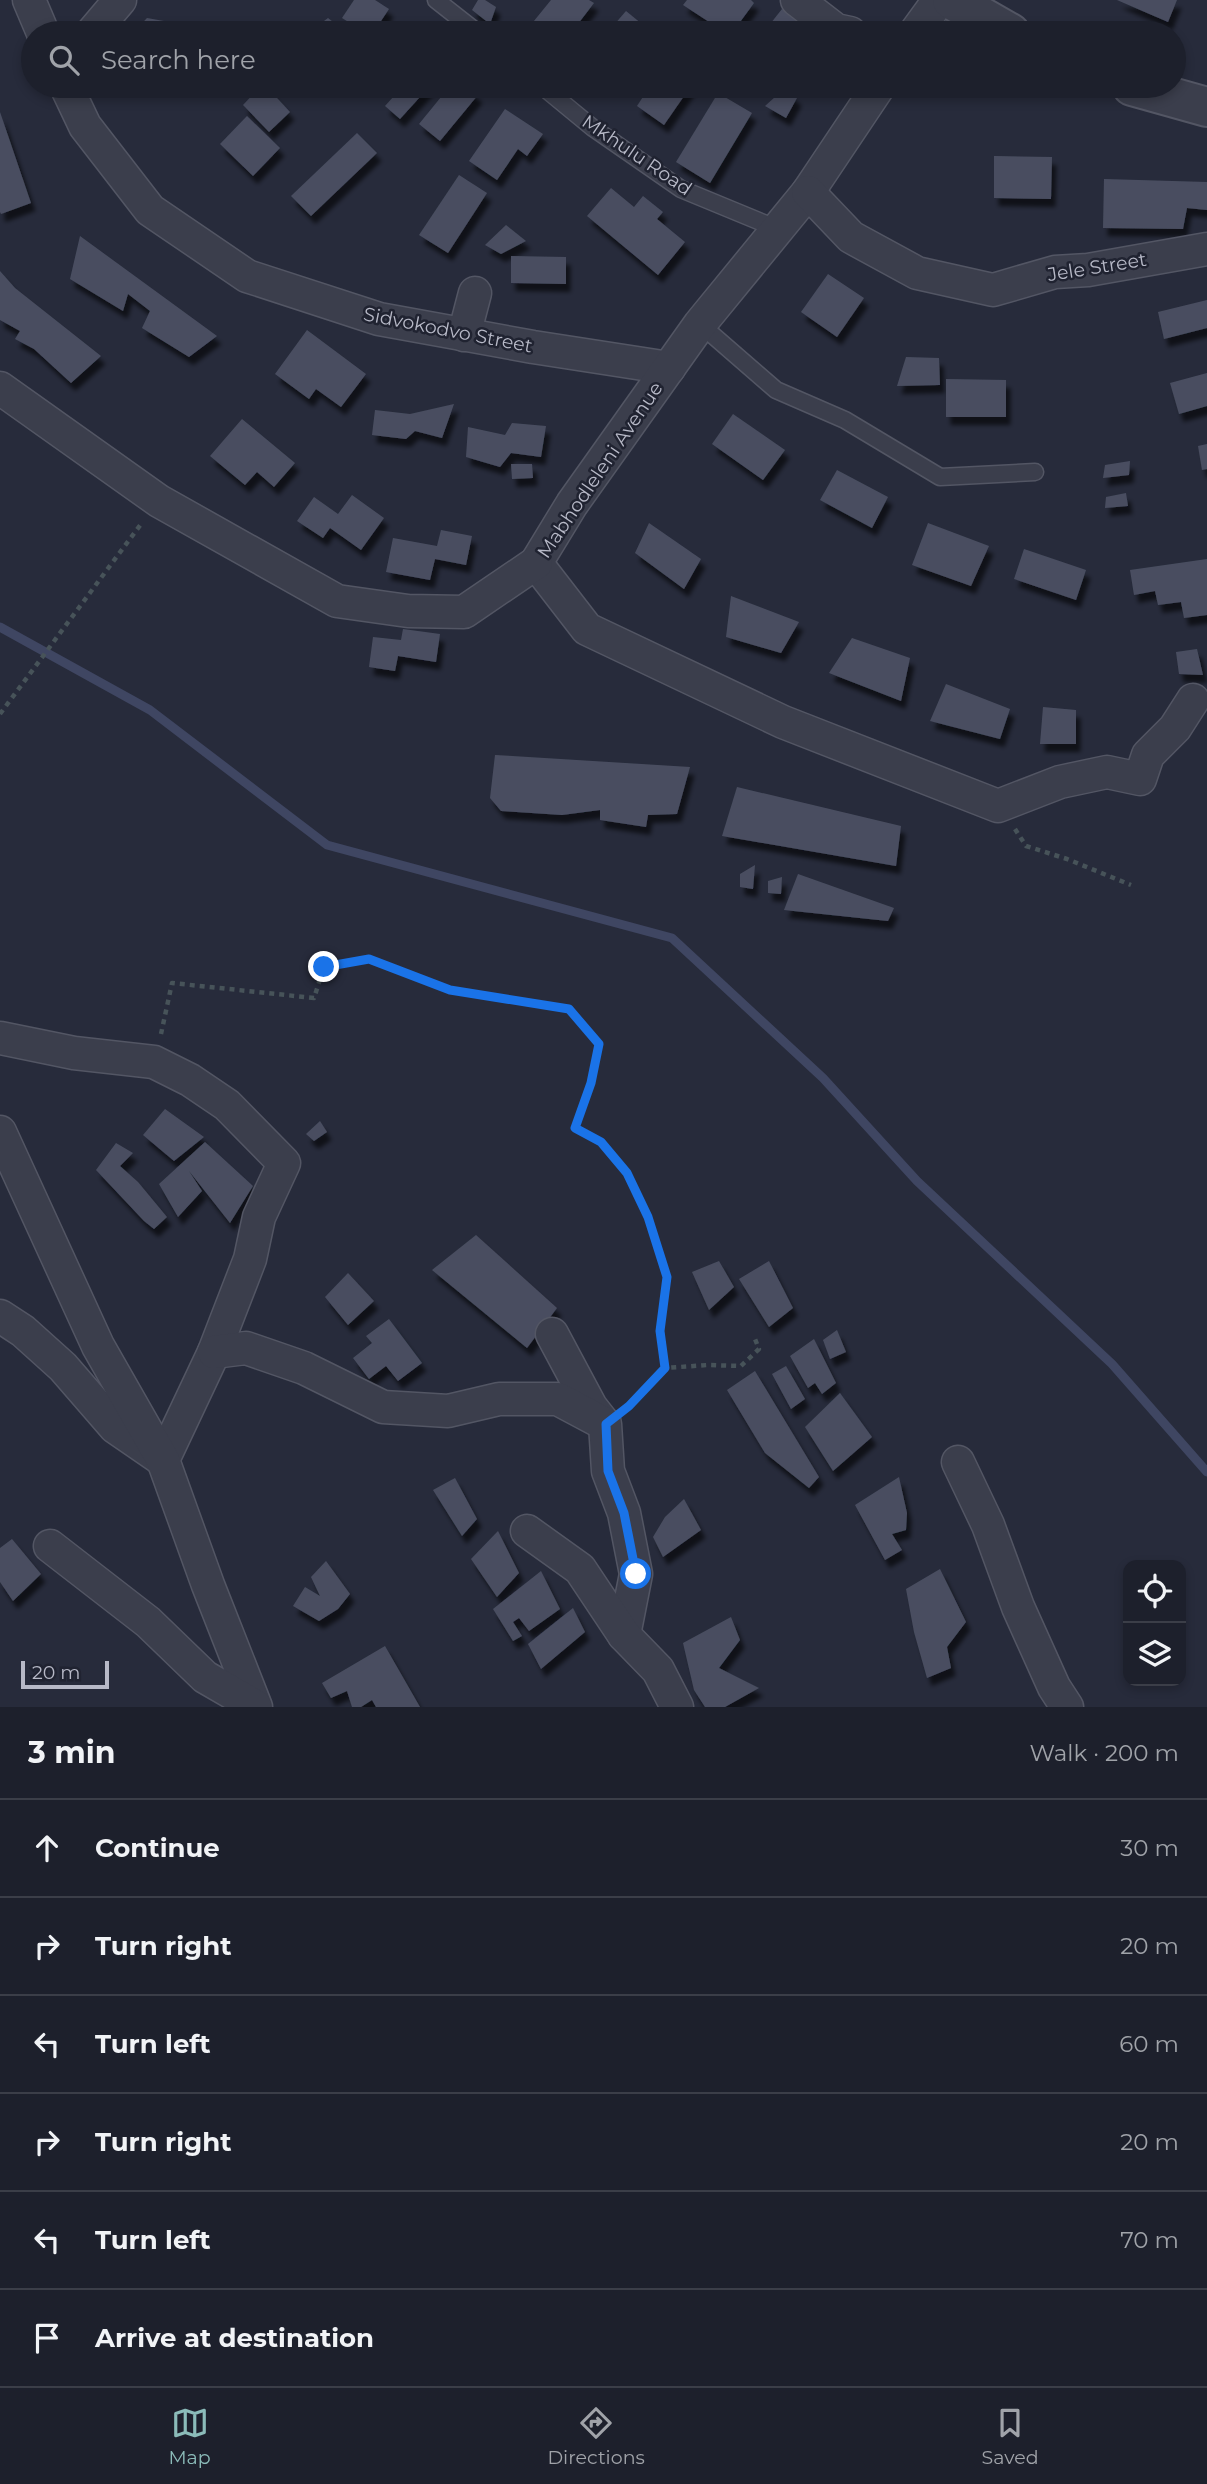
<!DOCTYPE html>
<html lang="en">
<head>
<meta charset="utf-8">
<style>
  :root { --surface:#1d202c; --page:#252834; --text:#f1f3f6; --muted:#a0a3a9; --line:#3b3e48; --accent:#8bbbb9 }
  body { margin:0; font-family:Montserrat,sans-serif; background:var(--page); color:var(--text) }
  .controls { position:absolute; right:21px; bottom:21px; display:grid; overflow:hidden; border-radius:14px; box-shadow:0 4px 10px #0003 }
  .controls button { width:63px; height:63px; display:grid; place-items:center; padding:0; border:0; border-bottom:2px solid var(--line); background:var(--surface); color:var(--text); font:35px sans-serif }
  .scale { position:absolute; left:21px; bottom:18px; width:88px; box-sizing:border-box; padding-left:7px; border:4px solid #b7b9c7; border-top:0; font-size:19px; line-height:24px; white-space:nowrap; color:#b7b9c7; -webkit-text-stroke:5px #202331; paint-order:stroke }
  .stop { position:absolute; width:21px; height:21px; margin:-16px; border:5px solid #1a73e8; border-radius:50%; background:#fff }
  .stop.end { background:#1a73e8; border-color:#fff; box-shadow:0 2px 7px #0008 }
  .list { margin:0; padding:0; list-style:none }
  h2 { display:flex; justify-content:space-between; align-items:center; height:91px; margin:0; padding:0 28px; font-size:30px }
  h2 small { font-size:23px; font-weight:400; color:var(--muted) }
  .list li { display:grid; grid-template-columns:46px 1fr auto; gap:21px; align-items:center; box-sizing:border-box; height:98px; padding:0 28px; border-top:2px solid var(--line) }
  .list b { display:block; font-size:26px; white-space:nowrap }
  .list em { font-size:23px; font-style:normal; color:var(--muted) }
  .icon { flex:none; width:38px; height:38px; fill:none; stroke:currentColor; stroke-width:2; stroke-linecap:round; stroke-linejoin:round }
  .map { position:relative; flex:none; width:1207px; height:1707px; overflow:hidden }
  .search { position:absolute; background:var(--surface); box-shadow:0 4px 10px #0003; left:21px; right:21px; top:21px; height:77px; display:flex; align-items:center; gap:18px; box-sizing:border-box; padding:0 24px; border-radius:38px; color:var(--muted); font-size:26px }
  .sheet { height:679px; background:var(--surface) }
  nav { display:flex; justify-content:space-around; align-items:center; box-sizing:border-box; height:98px; border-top:2px solid var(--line); background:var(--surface); font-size:19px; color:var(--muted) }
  nav a { display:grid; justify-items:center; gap:4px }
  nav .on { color:var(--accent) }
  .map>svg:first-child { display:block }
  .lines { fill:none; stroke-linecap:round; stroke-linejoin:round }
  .stream { stroke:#3f4662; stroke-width:9 }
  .building { fill:#494e60; filter:url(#shadow) }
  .service-casing { stroke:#535664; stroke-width:19 }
  .minor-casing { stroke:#535664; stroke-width:35 }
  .tertiary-casing { stroke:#535664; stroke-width:42 }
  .path { stroke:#475359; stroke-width:4.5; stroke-dasharray:5 5; stroke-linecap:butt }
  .service { stroke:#3b3e4c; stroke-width:16 }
  .minor { stroke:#3b3e4c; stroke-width:32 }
  .tertiary { stroke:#3b3e4c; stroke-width:38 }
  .route { stroke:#1a73e8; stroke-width:9 }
  .labels { text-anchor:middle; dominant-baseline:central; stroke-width:5; stroke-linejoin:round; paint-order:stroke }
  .street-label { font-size:19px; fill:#b7b9c7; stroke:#202331 }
</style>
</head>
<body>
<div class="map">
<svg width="1207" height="1707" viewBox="0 0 1207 1707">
  <defs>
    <filter id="shadow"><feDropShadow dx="4.5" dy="8" stdDeviation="2" flood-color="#0009"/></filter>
  </defs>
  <rect width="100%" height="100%" fill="#272b3b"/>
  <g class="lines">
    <path class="stream" d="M0,627l150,83 177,135 345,93 151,140 94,103 195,183 95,108"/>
  </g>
  <g class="building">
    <path d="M354,0h21l14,9 -16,24h-7l-24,-15z"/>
    <path d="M478,0h7l11,7 -6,17 -18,-14z"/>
    <path d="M551,0h38l5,3 -23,30h-44l-2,-1z"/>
    <path d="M687,0h64l3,3 -22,30h-6l-43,-28z"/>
    <path d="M1117,0h60l-9,22z"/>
    <path d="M782,9l35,24h-54z"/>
    <path d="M626,11l27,22h-46z"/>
    <path d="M147,18l28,5v10h-42z"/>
    <path d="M328,18l19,15h-39z"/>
    <path d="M261,86h5l24,26 -21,20 -26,-27z"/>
    <path d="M403,86h27l-30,33 -15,-13z"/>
    <path d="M450,86h16l12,9 -38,46 -21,-17z"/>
    <path d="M650,86h41l-27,39 -27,-19z"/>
    <path d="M785,88l12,10 -11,20 -21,-12z"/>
    <path d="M718,93l34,20 -42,70 -34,-21z"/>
    <path d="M505,109l38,25 -16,22 -9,-7 -21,31 -28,-19z"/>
    <path d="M0,112l31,91 -30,11 -1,-2z"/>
    <path d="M247,116l33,32 -27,28 -33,-32z"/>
    <path d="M357,133l20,20 -66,63 -20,-20z"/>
    <path d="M994,156l58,1 -1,42 -57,-1z"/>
    <path d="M459,175l28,18 -39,60 -29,-18z"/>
    <path d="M1104,179l103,3v28l-20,-2 -4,21 -80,-1z"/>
    <path d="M611,188l23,19 9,-11 20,16 -6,7 28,23 -27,33 -71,-59z"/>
    <path d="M506,225l20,16 -25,13 -16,-9z"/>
    <path d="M80,236l137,100 -28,21 -47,-29 8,-17 -22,-17 -5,17 -53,-32z"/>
    <path d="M511,256l55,1v27l-55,-1z"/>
    <path d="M0,271l15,17 86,68 -30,27 -37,-34 -19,-10 5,-8 -20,-11z"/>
    <path d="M828,274l36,24 -27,39 -36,-25z"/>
    <path d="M1207,300v28l-43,11 -6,-27z"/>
    <path d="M307,330l59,44 -25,33 -25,-18 -7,10 -34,-25z"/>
    <path d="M906,357l33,1 1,27 -43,1z"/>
    <path d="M1207,373v33l-28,8 -9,-31z"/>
    <path d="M946,379l60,1v37h-60z"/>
    <path d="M454,404l-12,34 -27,-7 -9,8 -34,-4 3,-25 35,4z"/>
    <path d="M733,414l52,36 -22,30 -51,-36z"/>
    <path d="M242,419l53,44 -21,24 -17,-15 -12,13 -35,-29z"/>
    <path d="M512,423l34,3 -5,31 -30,-4 -11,14 -34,-10 2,-30 37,8z"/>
    <path d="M1207,444v25l-5,1 -4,-24z"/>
    <path d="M1130,461l-1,14 -26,3 2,-13z"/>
    <path d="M511,464h21l1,14 -21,1z"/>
    <path d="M837,470l51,27 -16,31 -52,-28z"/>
    <path d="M1126,493l2,13 -23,2 1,-11z"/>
    <path d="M352,495l32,23 -23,32 -31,-22 -7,10 -26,-17 17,-24 24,17z"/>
    <path d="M649,523l52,36 -17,30 -49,-36z"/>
    <path d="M928,523l61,23 -18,40 -59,-21z"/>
    <path d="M441,530l31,6 -6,29 -31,-6 -5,21 -44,-8 7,-34 44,8z"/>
    <path d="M1024,549l62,21 -10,30 -62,-21z"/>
    <path d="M1207,559v56l-23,3 -3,-16 -23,3 -3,-14 -21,4 -4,-25z"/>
    <path d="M731,596l68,26 -18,31 -55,-16z"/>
    <path d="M403,629l37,5 -4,28 -38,-6 -3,15 -26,-4 4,-30 28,3z"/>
    <path d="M852,638l58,20 -9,43 -72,-28z"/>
    <path d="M1197,649l6,26 -24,-1 -3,-22z"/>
    <path d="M946,684l64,25 -10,30 -70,-18z"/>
    <path d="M1043,707l33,3v34h-36z"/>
    <path d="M495,755l195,12 -13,47 -29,1 -2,12 -46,-7v-10l-38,5 -61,-4 -11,-13z"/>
    <path d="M737,787l164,39 -5,40 -174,-30z"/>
    <path d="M755,865l-2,24 -13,-2v-13z"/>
    <path d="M798,874l96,34 -6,13 -104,-11z"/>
    <path d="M782,877l-1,17 -13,-1v-12z"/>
    <path d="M165,1109l39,28 -30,24 -31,-26z"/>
    <path d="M320,1121l7,11 -13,9 -8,-7z"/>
    <path d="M205,1142l48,44 -23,37 -41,-52 13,20 -24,26 -19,-33z"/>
    <path d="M116,1143l17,10 -13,13 18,16 29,35 -13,12 -10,-8 -48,-51z"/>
    <path d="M476,1235l81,73 -30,40 -95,-78z"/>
    <path d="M719,1261l15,26 -25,23 -17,-38z"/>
    <path d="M769,1261l24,47 -24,19 -30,-48z"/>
    <path d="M348,1273l26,28 -26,24 -23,-28z"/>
    <path d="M389,1319l33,44 -24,18 -12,-15 -17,13 -16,-21 19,-15 -6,-7z"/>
    <path d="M837,1330l9,22 -16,7 -7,-19z"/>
    <path d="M814,1339l22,44 -14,11 -7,-11 -7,5 -18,-32z"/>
    <path d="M786,1366l19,33 -14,10 -19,-35z"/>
    <path d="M755,1371l64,106 -10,11 -44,-35 -38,-63z"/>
    <path d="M840,1393l32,44 -39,34 -28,-44z"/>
    <path d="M899,1477l8,36 -1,17 -14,4 10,16 -17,10 -30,-55z"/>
    <path d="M455,1478l22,41 -15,17 -29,-46z"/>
    <path d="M684,1499l17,31 -38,27 -10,-20 12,-20z"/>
    <path d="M498,1531l21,42 -22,24 -26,-38z"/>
    <path d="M12,1539l29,35 -28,27 -13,-19v-34z"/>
    <path d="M326,1561l24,33 -12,15 -19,12 -26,-15 12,-19 15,9 -9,-19z"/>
    <path d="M940,1569l26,53 -19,25 4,21 -24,10 -13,-46 -8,-43z"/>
    <path d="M541,1571l19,38 -31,22 -10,-13 -6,4 9,14 -9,5 -20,-32z"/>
    <path d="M573,1608l12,24 -44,37 -13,-25z"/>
    <path d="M731,1617l9,23 -21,28 40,20 -34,19h-20l-11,-17 -11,-47z"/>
    <path d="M385,1646l35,61h-44l-4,-7 -11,7h-9l-5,-16 -16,7 -9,-15z"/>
  </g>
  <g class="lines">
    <defs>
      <g id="service">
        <path d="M436,0l42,33"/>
        <path d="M542,86l51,42 88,61 97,40"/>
        <path d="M700,324l76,66 69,30 95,57 95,-5"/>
      </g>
      <g id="minor">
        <path d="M29,0l14,33"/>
        <path d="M797,0l39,30 14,3"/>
        <path d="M92,33l28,-33"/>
        <path d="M915,33l24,-33"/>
        <path d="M66,86l19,40 65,84 97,66 132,43 154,28 136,21"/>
        <path d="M879,86l-71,106 -108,132 -128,180 -36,59 51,66 196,93 215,84 62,-24 47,-10 33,7 8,-24 27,-27 18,-28"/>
        <path d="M808,192l43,45 66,36 76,17 62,-18 33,-2 119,-21"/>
        <path d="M464,335l11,-42"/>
        <path d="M0,388l159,113 178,100 71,10 56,1 72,-49"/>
        <path d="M0,1038l74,15 80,9 36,18 37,25 57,58 -25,54 -9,42 -36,93 -51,108 -48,-33 -52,-60 -40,-36 -23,-15"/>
        <path d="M0,1132l98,214 65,114 45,125 48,122"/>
        <path d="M552,1334l39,73 11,14"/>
        <path d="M214,1352l32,-4 58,20 79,39 65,4 51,-12h59l47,25 3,47 16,42 12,61 -12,61"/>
        <path d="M958,1462l30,63 30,82 36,80 13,20"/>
        <path d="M527,1531l53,38 44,66 34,35 19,37"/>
        <path d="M50,1546l98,76 57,55 50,29"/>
      </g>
      <g id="tertiary">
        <path d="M952,0l58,33"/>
        <path d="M1132,86l75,21"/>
      </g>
    </defs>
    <use href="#service" class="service-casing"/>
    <use href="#minor" class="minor-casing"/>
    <use href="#tertiary" class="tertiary-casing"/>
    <g class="path">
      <path d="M0,714l141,-190"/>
      <path d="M1015,829l11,17 41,13 64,26"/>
      <path d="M161,1034l11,-51 142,15 10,-31 45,-8 81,31 119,19 30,35 -8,39 -16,45 26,14 26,31 21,44 19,60 -7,54 5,37"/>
      <path d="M628,1407l37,-39 43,-3 33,1 18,-17 -4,-10"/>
    </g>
    <use href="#service" class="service"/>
    <use href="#minor" class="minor"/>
    <use href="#tertiary" class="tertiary"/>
  </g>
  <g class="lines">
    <path class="route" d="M324,967l45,-8 81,31 119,19 30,35 -8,39 -16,45 26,14 26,31 21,44 19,60 -7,54 5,37 -36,38 -23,18 2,47 16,42 12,61"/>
  </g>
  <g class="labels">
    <g class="street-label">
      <text transform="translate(637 155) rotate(34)">Mkhulu Road</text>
      <text transform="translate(1097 267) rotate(-9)">Jele Street</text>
      <text transform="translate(448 330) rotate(11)">Sidvokodvo Street</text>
      <text transform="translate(600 470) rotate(-56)">Mabhodleleni Avenue</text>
    </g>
  </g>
</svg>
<div class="controls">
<button><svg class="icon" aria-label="locate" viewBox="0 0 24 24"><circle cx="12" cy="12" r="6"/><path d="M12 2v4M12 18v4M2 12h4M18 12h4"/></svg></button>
<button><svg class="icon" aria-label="layers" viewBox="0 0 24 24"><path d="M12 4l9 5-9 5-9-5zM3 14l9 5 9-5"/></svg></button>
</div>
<div class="scale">20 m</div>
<div class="stop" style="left:636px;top:1574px"></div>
<div class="stop end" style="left:324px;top:967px"></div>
<div class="search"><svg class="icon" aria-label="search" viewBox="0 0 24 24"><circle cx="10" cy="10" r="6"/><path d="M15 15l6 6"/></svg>Search here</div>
</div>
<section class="sheet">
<h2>3 min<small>Walk · 200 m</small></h2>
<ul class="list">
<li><svg class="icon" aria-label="ahead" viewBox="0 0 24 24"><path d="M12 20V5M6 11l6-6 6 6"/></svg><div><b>Continue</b></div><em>30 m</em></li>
<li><svg class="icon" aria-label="right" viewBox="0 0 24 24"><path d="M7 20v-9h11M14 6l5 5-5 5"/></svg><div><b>Turn right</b></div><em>20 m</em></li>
<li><svg class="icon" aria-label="left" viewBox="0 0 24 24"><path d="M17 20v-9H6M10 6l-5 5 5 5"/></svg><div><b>Turn left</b></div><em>60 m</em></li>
<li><svg class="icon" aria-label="right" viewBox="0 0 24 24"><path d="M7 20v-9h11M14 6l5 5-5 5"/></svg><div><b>Turn right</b></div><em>20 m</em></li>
<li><svg class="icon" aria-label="left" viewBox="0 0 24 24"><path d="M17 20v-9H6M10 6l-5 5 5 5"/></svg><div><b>Turn left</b></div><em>70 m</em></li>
<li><svg class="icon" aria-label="arrive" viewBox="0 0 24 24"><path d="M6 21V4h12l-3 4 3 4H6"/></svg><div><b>Arrive at destination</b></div></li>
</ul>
</section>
<nav>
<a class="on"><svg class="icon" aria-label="map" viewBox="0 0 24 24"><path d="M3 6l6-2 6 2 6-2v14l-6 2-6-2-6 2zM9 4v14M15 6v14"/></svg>Map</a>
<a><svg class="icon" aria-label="directions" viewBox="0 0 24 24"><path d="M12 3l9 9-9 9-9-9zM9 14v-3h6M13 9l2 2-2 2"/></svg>Directions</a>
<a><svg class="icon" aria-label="saved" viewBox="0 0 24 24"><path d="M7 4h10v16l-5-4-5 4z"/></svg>Saved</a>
</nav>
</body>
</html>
